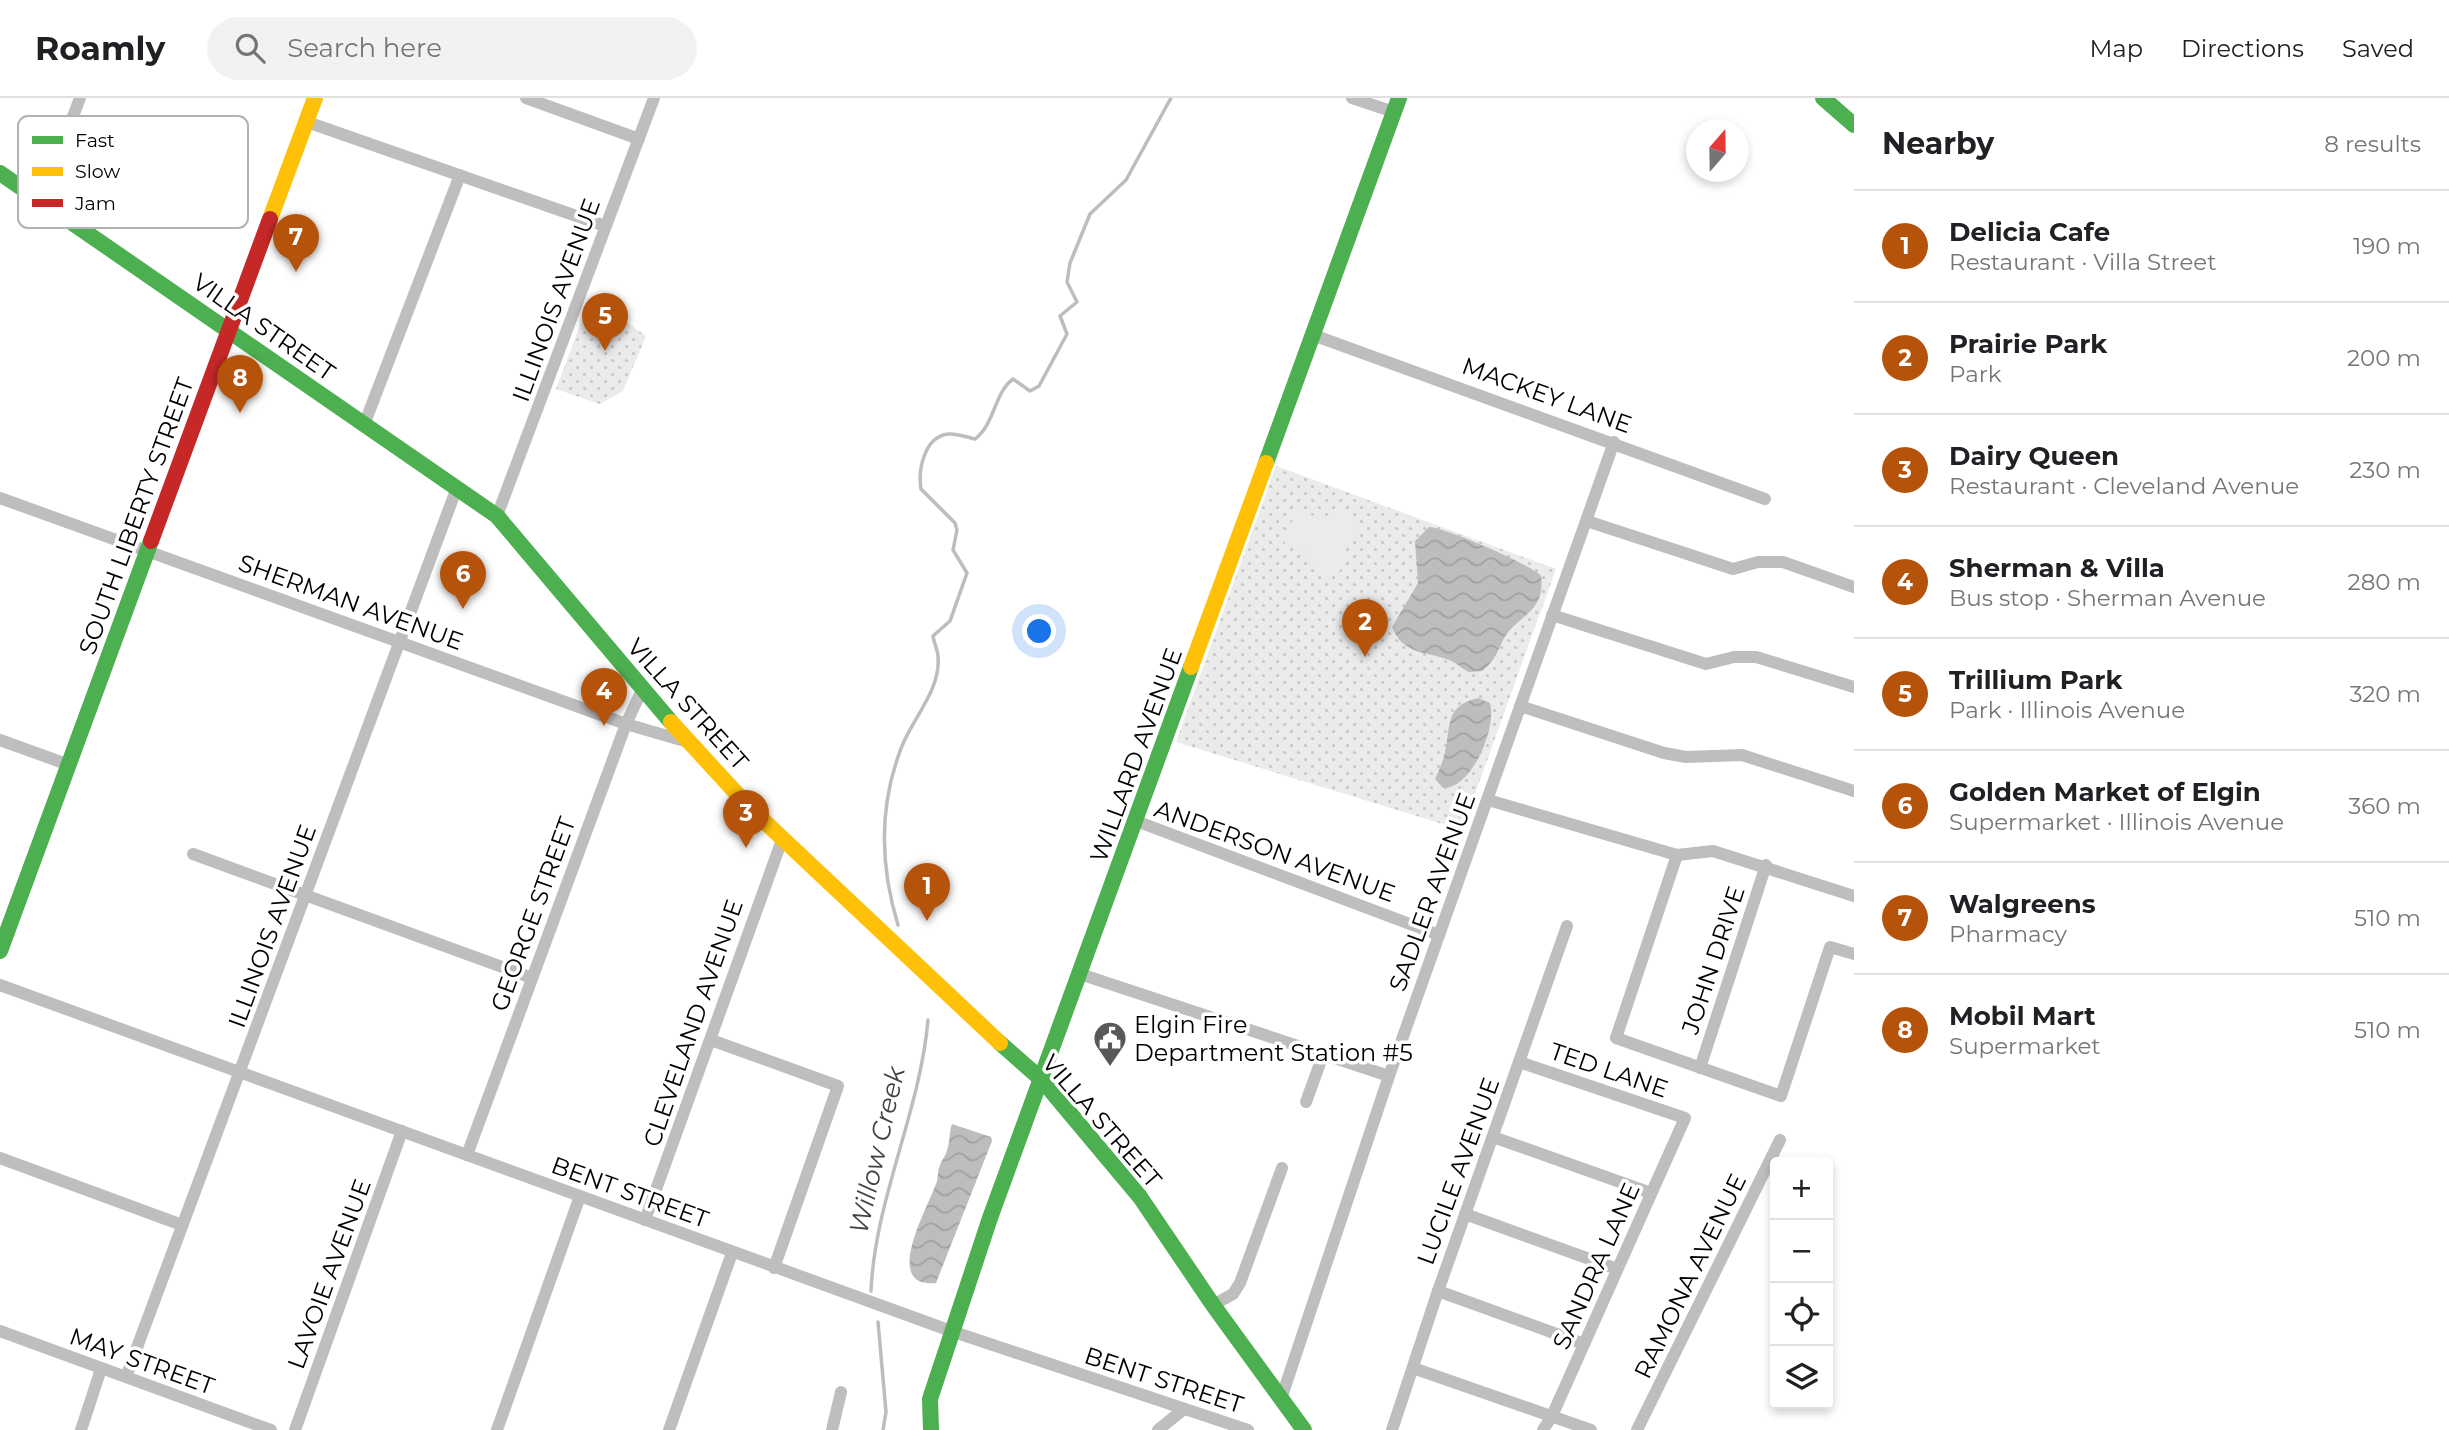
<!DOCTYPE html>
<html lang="en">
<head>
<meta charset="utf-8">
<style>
  :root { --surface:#fff; --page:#f2f2f2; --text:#202124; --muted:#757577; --line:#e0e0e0; --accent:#b45309 }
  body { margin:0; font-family:Montserrat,sans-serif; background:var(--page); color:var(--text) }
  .controls { position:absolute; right:21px; bottom:21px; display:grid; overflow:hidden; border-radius:7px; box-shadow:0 4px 10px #0003 }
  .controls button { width:63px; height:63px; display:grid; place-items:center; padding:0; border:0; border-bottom:2px solid var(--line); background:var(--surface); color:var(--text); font:35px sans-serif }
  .compass { position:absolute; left:1686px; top:21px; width:63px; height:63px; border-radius:50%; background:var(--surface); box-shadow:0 4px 10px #0003; rotate:20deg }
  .you { position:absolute; left:1040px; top:534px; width:24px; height:24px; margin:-18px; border:5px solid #fff; border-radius:50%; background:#1a73e8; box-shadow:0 0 0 10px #1a73e833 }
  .badge { display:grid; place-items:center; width:46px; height:46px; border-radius:50%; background:var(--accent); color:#fff; font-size:23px; font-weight:700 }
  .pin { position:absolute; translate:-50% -58px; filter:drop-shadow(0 2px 4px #0008) }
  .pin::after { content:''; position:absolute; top:37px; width:24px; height:21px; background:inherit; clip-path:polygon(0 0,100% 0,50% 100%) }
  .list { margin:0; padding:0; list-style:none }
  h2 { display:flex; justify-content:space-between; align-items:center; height:91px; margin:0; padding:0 28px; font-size:30px }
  h2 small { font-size:23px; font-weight:400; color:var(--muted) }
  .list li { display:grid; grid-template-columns:46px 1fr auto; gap:21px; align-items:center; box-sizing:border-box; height:112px; padding:0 28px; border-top:2px solid var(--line) }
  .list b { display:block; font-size:26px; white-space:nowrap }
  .list p { margin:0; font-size:23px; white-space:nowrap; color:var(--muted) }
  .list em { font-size:23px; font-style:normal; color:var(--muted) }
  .icon { flex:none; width:38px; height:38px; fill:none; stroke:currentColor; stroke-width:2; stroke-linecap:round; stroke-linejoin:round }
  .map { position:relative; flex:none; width:1854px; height:1332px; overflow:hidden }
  header { display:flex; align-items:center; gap:42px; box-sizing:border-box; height:98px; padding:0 35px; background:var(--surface); border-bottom:2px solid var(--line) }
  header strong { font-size:33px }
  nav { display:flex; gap:38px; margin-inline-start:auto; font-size:24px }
  .search { width:490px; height:63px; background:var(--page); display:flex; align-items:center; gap:18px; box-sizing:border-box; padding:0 24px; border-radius:38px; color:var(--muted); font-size:26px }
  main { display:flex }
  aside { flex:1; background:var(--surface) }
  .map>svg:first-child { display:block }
  .park { fill:url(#park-dots) }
  .pitch { fill:#ebebeb }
  .water { fill:url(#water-waves) }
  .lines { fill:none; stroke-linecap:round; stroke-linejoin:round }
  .stream { stroke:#bdbdbd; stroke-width:3.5 }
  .street { stroke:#bebebe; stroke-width:12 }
  .fast { stroke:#4caf50; stroke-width:16 }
  .slow { stroke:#ffc107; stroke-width:16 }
  .jam { stroke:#c62828; stroke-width:16 }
  .labels { text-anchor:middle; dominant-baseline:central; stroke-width:7; stroke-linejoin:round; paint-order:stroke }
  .street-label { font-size:24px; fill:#000; stroke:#fff }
  .poi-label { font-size:24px; fill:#000; stroke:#fff; text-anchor:start }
  .water-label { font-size:26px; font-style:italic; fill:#424242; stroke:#fff }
  .key { fill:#fff; stroke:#b2b2b2; stroke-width:2 }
  .key-label { font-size:19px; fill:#000 }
</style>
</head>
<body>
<header>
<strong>Roamly</strong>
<div class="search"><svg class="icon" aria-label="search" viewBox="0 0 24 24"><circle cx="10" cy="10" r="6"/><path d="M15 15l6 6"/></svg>Search here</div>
<nav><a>Map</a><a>Directions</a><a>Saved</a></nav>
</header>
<main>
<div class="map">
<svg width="1854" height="1332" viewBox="0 0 1854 1332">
  <defs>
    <pattern id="park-dots" width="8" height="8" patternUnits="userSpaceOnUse" patternTransform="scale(1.75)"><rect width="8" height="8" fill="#ebebeb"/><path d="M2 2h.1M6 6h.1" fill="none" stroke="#c8c8c8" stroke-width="1.8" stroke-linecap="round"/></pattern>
    <pattern id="water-waves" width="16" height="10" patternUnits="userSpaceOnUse" patternTransform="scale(1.75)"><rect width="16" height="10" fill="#bdbdbd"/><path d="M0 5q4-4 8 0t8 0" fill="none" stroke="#a1a1a1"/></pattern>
  </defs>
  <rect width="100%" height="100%" fill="#fff"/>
  <g class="park">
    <path d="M608,211l38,27 -23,55 -23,13 -44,-15 29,-77z"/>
    <path d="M1276,368l280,103 -94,261 -286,-88z"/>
  </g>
  <path class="pitch" d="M1337,411l13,3 8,16 -5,10 -11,8 4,12 -4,11 -16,7 -20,-17 2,-7 -24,-9 12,-33 27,9z"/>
  <g class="water">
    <path d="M1429,429c15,0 103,38 112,49 5,34 -21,39 -35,59 -8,13 -10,26 -24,36l-13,1c-7,-3 -12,-9 -20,-12 -23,-9 -46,-5 -57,-33l26,-44 -3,-42z"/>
    <path d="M1478,600l12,5c7,24 -18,86 -47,85l-8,-9c4,-9 8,-17 10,-27 6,-25 -1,-46 33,-54z"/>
    <path d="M952,1026l39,13 1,4 -56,142c-57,6 -5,-81 1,-102 1,-5 1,-12 3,-16 2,-6 6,-9 7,-15 3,-8 2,-18 5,-26z"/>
  </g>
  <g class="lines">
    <g class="stream">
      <path d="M898,827c-18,-59 -19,-121 4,-179 11,-28 39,-57 36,-89 0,-7 -4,-13 -5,-21l17,-15 17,-48 -14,-23 4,-20 -2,-7 -34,-34c-3,-19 3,-52 27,-55 8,-1 19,3 27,5 20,-15 19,-46 38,-60l17,12 9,-5 28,-52 -7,-18 17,-14 -10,-20 3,-19 20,-49 36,-34 45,-82"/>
      <path d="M871,1193c4,-92 49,-179 57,-271"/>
      <path d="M878,1224l8,90 -3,18"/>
    </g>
    <g class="street">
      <path d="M526,0l113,41"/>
      <path d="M1352,0l42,14"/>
      <path d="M307,24l298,104"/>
      <path d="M41,103l39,-103"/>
      <path d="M1313,237l452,164"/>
      <path d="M364,327l96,-250"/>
      <path d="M0,400l626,226 62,18"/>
      <path d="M497,418l157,-418"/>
      <path d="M1587,423l146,48 25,-7h25l71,25"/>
      <path d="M1552,517l154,49 28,-7h22l98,30"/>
      <path d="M1520,608l144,47 22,4 56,-2 112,36"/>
      <path d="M0,642l69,25"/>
      <path d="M1488,702l189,55 36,-4 141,45"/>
      <path d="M1136,723l303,114"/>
      <path d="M193,756l339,124"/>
      <path d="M1677,757l-61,183 165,58 49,-149 24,7"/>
      <path d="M1080,876l309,102"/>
      <path d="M0,887l951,346 297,99"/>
      <path d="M711,942l127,46 -64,182"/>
      <path d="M1519,964l166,56 -133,298 -9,14"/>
      <path d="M1700,970l66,-203"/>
      <path d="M1306,1004l17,-47"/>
      <path d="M1493,1039l158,56"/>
      <path d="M467,1057l159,-431 16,-34"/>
      <path d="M0,1060l182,67"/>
      <path d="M1465,1116l152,55"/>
      <path d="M645,1122l137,-380"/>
      <path d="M1438,1193l146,53"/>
      <path d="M1213,1207l20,-11 7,-11 42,-115"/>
      <path d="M0,1233l271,99"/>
      <path d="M1413,1270l178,62"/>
      <path d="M126,1279l330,-887"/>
      <path d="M1281,1301l108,-323 225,-634"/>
      <path d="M81,1332l20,-61"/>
      <path d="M295,1332l107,-299"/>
      <path d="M497,1332l83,-234"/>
      <path d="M669,1332l63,-177"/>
      <path d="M832,1332l9,-38"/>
      <path d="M1158,1332l26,-21"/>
      <path d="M1392,1332l46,-139 129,-365"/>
      <path d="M1637,1332l143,-290"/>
    </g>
    <g class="fast">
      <path d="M1823,0l31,27"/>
      <path d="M0,75l497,343 174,206"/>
      <path d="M1266,365l133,-365"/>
      <path d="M0,853l151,-410"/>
      <path d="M1000,945l42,37 98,117 73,108 91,125"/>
      <path d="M931,1332l-1,-31 60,-181 201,-551"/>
    </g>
    <g class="slow">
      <path d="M270,121l45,-121"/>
      <path d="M1191,569l75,-204"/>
      <path d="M671,624l78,85 251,236"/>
    </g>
    <path class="jam" d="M151,443l119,-322"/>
  </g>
  <defs>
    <symbol id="civic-pin" viewBox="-11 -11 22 30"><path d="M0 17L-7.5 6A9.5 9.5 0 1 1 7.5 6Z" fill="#595959" stroke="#fff"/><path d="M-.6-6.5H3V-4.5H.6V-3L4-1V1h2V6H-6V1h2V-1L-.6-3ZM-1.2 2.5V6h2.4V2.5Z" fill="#fff"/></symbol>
  </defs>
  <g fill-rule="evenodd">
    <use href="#civic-pin" x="1091" y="921" width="38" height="52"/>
  </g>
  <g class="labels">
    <g class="street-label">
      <text transform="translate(556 202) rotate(-70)">ILLINOIS AVENUE</text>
      <text transform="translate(264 229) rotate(35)">VILLA STREET</text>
      <text transform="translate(1547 297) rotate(20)">MACKEY LANE</text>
      <text transform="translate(136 418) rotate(-70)">SOUTH LIBERTY STREET</text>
      <text transform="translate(351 504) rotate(20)">SHERMAN AVENUE</text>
      <text transform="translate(688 606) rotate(48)">VILLA STREET</text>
      <text transform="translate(1136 657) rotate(-70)">WILLARD AVENUE</text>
      <text transform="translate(1275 753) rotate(20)">ANDERSON AVENUE</text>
      <text transform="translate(1432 794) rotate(-70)">SADLER AVENUE</text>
      <text transform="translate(533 816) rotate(-70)">GEORGE STREET</text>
      <text transform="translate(272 828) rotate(-70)">ILLINOIS AVENUE</text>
      <text transform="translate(1713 862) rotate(-72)">JOHN DRIVE</text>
      <text transform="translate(693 925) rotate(-71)">CLEVELAND AVENUE</text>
      <text transform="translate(1609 972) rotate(19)">TED LANE</text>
      <text transform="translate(1102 1023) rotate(49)">VILLA STREET</text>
      <text transform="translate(1458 1073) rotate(-70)">LUCILE AVENUE</text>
      <text transform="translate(630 1094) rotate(20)">BENT STREET</text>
      <text transform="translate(1596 1168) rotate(-66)">SANDRA LANE</text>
      <text transform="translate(329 1176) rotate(-70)">LAVOIE AVENUE</text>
      <text transform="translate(1690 1178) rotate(-64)">RAMONA AVENUE</text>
      <text transform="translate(142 1263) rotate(20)">MAY STREET</text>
      <text transform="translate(1164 1282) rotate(18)">BENT STREET</text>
    </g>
    <g class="poi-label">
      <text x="1134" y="926">Elgin Fire<tspan x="1134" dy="28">Department Station #5</tspan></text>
    </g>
    <g class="water-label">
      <text transform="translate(877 1052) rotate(-77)">Willow Creek</text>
    </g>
  </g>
  <rect x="18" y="18" width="230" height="112" rx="10" class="key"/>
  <rect x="32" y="38" width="31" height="8" fill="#4caf50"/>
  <rect x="32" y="69" width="31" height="9" fill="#ffc107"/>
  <rect x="32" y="101" width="31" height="8" fill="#c62828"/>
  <g class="key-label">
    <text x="75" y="49">Fast</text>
    <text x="75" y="80">Slow</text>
    <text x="75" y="112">Jam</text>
  </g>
</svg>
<div class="controls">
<button>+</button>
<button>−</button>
<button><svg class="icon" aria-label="locate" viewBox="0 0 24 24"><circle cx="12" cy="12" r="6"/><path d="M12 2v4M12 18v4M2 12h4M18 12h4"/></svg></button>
<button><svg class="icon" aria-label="layers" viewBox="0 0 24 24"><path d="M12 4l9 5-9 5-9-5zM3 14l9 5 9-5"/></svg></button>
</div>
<svg class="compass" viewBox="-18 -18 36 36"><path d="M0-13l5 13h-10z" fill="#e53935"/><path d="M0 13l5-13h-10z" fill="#757577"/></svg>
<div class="you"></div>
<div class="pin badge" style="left:927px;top:823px">1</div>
<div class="pin badge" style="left:1365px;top:559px">2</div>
<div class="pin badge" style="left:746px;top:750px">3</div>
<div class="pin badge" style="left:604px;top:628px">4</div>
<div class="pin badge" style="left:605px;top:253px">5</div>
<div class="pin badge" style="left:463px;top:511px">6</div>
<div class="pin badge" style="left:296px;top:174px">7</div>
<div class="pin badge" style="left:240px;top:315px">8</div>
</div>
<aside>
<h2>Nearby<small>8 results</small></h2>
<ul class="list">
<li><span class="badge">1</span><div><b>Delicia Cafe</b><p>Restaurant · Villa Street</p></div><em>190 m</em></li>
<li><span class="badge">2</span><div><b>Prairie Park</b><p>Park</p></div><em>200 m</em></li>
<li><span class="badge">3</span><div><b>Dairy Queen</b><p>Restaurant · Cleveland Avenue</p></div><em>230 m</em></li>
<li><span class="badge">4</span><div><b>Sherman &amp; Villa</b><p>Bus stop · Sherman Avenue</p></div><em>280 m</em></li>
<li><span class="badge">5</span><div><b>Trillium Park</b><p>Park · Illinois Avenue</p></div><em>320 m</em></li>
<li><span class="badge">6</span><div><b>Golden Market of Elgin</b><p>Supermarket · Illinois Avenue</p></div><em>360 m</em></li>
<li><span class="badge">7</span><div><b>Walgreens</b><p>Pharmacy</p></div><em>510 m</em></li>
<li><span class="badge">8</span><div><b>Mobil Mart</b><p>Supermarket</p></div><em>510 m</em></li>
</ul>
</aside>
</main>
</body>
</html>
